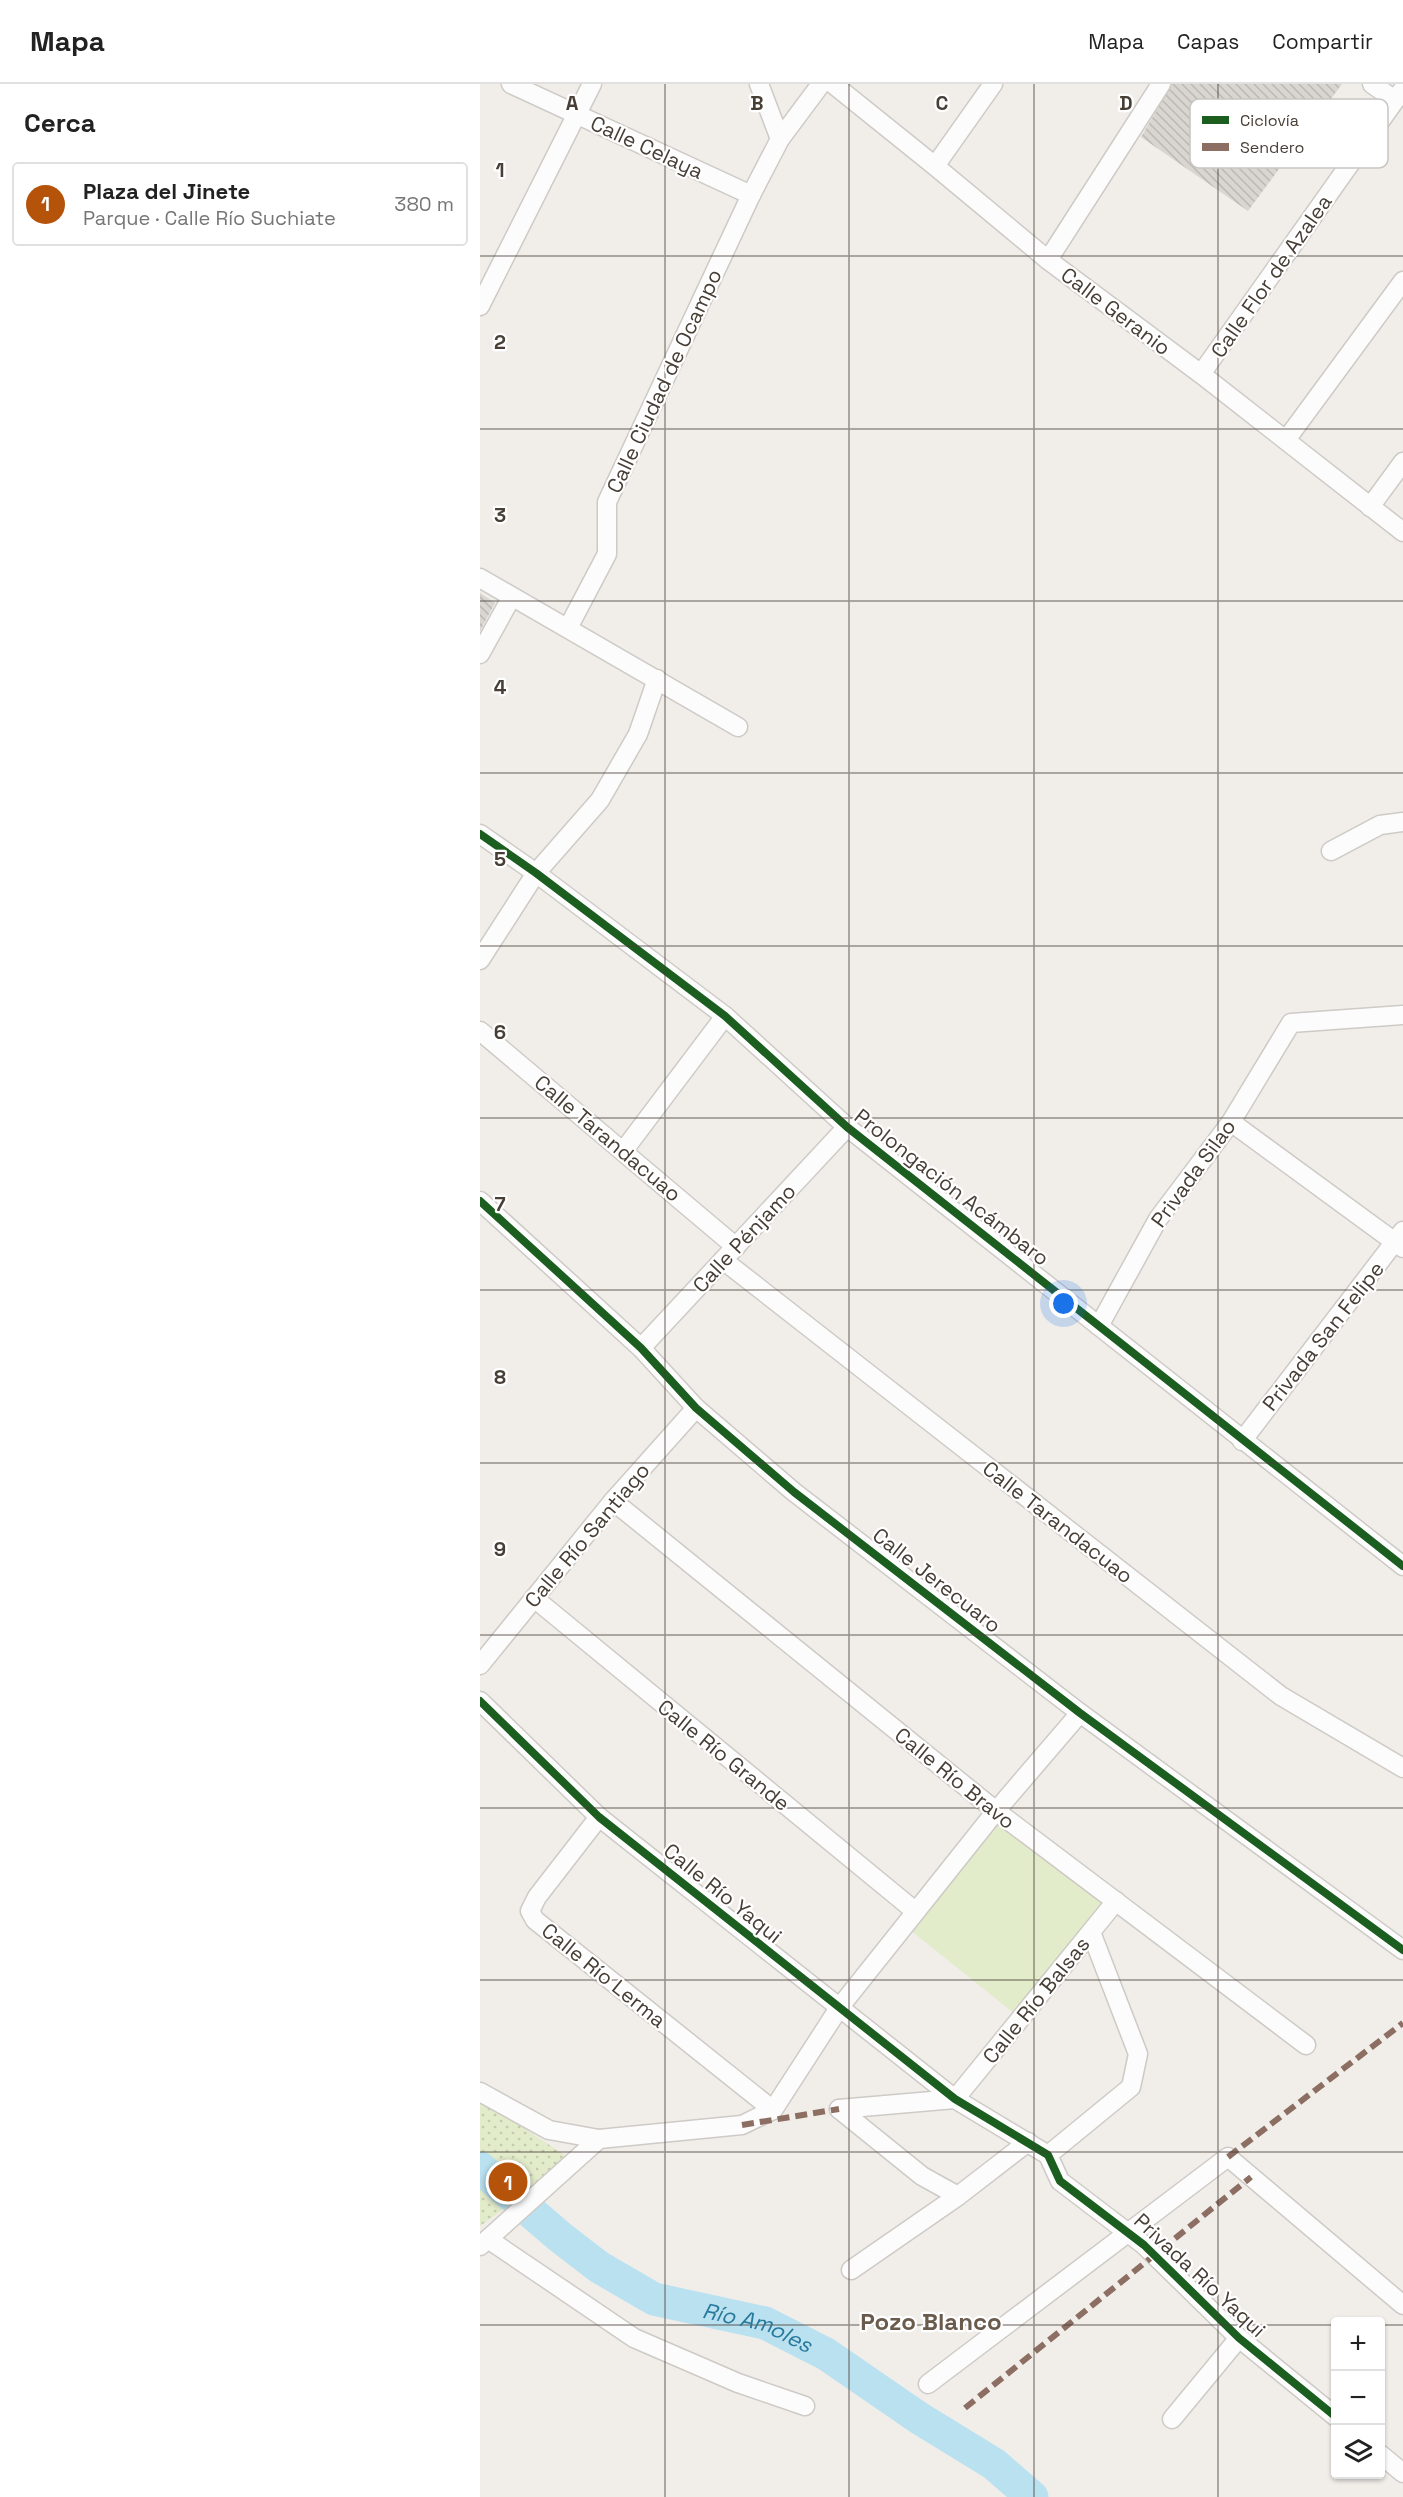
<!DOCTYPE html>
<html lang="es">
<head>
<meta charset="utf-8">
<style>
  :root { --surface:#fff; --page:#f6f6f6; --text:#222; --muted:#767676; --line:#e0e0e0; --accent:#b45309 }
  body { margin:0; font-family:"Space Grotesk",sans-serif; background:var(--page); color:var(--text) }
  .controls { position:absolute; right:18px; bottom:18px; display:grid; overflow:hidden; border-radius:6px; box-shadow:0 2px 4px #0004 }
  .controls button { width:54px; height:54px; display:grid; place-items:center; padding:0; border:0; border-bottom:2px solid var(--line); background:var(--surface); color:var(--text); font:30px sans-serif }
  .you { position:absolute; left:584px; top:1220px; width:21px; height:21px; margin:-15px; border:4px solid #fff; border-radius:50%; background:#1a73e8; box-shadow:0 0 0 9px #1a73e833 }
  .badge { display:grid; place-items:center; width:39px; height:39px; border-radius:50%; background:var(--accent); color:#fff; font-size:20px; font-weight:700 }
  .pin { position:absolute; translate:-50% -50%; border:3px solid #fff; box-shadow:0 2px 6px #0006 }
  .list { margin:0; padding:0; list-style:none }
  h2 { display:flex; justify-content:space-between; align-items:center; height:78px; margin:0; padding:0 24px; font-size:26px }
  h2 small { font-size:20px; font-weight:400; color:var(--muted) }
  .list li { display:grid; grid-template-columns:39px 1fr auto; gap:18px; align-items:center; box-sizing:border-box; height:84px; margin:0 12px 12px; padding:0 12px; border:2px solid var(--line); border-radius:6px }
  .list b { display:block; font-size:22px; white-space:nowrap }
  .list p { margin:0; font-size:20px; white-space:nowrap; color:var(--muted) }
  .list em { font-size:20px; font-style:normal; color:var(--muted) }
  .icon { flex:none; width:33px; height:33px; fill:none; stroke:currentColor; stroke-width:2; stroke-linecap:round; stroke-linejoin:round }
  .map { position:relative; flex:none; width:923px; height:2413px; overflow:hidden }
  header { display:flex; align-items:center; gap:36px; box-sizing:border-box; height:84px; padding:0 30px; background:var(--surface); border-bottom:2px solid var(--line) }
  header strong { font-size:28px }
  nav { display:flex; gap:33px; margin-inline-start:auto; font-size:21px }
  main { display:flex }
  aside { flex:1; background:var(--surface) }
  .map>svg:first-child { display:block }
  .grass { fill:url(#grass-dots) }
  .garden { fill:#e2ebca }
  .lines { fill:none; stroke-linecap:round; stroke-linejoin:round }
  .river { stroke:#bae1f0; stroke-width:33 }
  .building { fill:url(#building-back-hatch) }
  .minor-casing { stroke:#cecac6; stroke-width:21 }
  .minor { stroke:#fdfcfc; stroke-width:18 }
  .quiet { stroke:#8d6e63; stroke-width:6; stroke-dasharray:12 6; stroke-linecap:butt }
  .cycleway-casing { stroke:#fff; stroke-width:11 }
  .cycleway { stroke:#1b5e20; stroke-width:8 }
  .grid { fill:none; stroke:#473e36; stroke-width:1.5; stroke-opacity:0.55 }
  .labels { text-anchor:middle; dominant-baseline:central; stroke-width:4.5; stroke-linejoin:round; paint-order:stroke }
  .street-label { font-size:21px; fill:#473e36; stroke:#fff }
  .water-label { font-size:22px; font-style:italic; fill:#287a9d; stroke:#fff }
  .quarter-label { font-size:24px; font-weight:bold; fill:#6a5b4d; stroke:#fff }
  .key { fill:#fff; stroke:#c8c5c3; stroke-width:1.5 }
  .key-label { font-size:16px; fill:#473e36 }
  .grid-label { font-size:20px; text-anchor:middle; font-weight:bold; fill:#473e36; stroke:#fff; stroke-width:4.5; stroke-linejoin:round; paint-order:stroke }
</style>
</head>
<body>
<header>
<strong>Mapa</strong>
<nav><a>Mapa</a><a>Capas</a><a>Compartir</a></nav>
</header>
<main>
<aside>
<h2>Cerca<small></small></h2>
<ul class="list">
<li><span class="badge">1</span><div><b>Plaza del Jinete</b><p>Parque · Calle Río Suchiate</p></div><em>380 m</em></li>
</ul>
</aside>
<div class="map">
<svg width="923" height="2413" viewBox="0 0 923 2413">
  <defs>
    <pattern id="grass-dots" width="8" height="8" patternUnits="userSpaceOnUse" patternTransform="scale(1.5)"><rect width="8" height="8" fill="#e2ebca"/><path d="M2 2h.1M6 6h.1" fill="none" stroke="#c3cbae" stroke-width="1.8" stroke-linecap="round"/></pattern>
    <pattern id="building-back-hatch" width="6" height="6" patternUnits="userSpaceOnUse" patternTransform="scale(1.5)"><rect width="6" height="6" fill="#d9d5d1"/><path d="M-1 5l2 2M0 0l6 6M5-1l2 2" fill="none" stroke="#bcb8b4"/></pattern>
  </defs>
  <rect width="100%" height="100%" fill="#f1eeea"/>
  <path class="grass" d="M0,2015l86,57 -59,51 -27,19z"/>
  <path class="garden" d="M516,1727l120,90 -96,117 -116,-93z"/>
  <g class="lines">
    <path class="river" id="s1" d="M0,2084l80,69 39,30 55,32 111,24 61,31 93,64 75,46 38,33"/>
  </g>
  <g class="building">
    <path d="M692,0h170l-94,127 -107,-74z"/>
    <path d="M0,509l15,10 -15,28z"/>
  </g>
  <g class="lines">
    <defs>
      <g id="minor">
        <path d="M31,0l240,111"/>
        <path d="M279,0l21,55"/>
        <path d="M353,0l102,82 113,94 153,114 202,158"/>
        <path d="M892,0l23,16"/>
        <path d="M455,82l58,-82"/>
        <path d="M568,176l113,-176"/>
        <path d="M0,222l112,-222"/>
        <path d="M721,290l202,-285"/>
        <path d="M806,356l117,-159"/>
        <path d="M890,423l33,-45"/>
        <path d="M0,494l258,149"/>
        <path d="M88,544l39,-74v-52l144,-307 29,-56 41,-55"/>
        <path d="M0,570l31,-56"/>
        <path d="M0,750l56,39 189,143 122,111 556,439"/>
        <path d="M851,767l49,-26 23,-3"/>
        <path d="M0,876l56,-87 64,-73 38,-66 19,-55"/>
        <path d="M0,947l256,216"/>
        <path d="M751,1038l172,126"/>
        <path d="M144,1066l101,-134"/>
        <path d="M0,1117l161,147 55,60 98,84 286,221 323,237"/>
        <path d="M243,1176l558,436 122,72"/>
        <path d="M619,1242l59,-107 73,-97 60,-99 112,-8"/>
        <path d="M161,1264l206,-221"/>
        <path d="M762,1357l161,-210"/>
        <path d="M133,1417l383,310 310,234"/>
        <path d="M54,1514l381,313"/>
        <path d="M0,1581l133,-164 83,-93"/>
        <path d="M0,1617l119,116 356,282 93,56 12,26 84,64 95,93 97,79"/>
        <path d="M119,1733l-62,80 -7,14 5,9 238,190"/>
        <path d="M0,2008l69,38 50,9"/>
        <path d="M475,2015l161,-198"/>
        <path d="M359,2025l83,67 36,20"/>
        <path d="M359,2025l116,-10"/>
        <path d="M568,2071l83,-68 7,-33 -47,-122"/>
        <path d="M8,2155l146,99 104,45 67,23"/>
        <path d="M0,2162l119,-107 143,-14 31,-15 66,-102 157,-197 84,-98"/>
        <path d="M371,2186l107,-74 70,-54"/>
        <path d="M448,2300l300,-227 175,148"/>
        <path d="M692,2335l67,-81"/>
        <path d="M900,2370l23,19"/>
      </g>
    </defs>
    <use href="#minor" class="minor-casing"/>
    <use href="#minor" class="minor"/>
    <g class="quiet">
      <path d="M262,2041l97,-16"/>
      <path d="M748,2073l175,-134"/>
      <path d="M485,2324l286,-231"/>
    </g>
    <defs>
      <g id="cycleway">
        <path d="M0,750l56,39 189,143 122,111 556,439"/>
        <path d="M0,1117l161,147 55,60 98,84 286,221 323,237"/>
        <path d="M0,1617l119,116 356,282 93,56 12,26 84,64 95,93 97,79"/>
      </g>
    </defs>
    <use href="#cycleway" class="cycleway-casing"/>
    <use href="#cycleway" class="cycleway"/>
  </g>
  <path class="grid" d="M185,0v2413M369,0v2413M554,0v2413M738,0v2413M0,172h923M0,345h923M0,517h923M0,689h923M0,862h923M0,1034h923M0,1206h923M0,1379h923M0,1551h923M0,1724h923M0,1896h923M0,2068h923M0,2241h856M900,2241h23"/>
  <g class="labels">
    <g class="street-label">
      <text transform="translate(167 63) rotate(25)">Calle Celaya</text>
      <text transform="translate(791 192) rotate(-55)">Calle Flor de Azalea</text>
      <text transform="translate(636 227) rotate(37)">Calle Geranio</text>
      <text transform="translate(184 297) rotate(-65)">Calle Ciudad de Ocampo</text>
      <text transform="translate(128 1054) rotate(40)">Calle Tarandacuao</text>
      <text transform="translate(713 1089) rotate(-54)">Privada Silao</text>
      <text transform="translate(472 1103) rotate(38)">Prolongación Acámbaro</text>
      <text transform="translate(264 1154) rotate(-47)">Calle Pénjamo</text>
      <text transform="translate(843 1252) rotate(-52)">Privada San Felipe</text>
      <text transform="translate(578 1438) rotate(38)">Calle Tarandacuao</text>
      <text transform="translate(107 1451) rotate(-50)">Calle Río Santiago</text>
      <text transform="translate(457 1496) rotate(38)">Calle Jerecuaro</text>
      <text transform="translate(244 1671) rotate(39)">Calle Río Grande</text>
      <text transform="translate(475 1694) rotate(39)">Calle Río Bravo</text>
      <text transform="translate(243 1809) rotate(39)">Calle Río Yaqui</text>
      <text transform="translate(124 1891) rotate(39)">Calle Río Lerma</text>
      <text transform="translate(556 1916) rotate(-51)">Calle Río Balsas</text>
      <text transform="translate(720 2191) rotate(43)">Privada Río Yaqui</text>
    </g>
    <g class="water-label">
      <text stroke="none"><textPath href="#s1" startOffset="326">Río Amoles</textPath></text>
    </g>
    <g class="quarter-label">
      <text x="451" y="2237">Pozo Blanco</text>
    </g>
  </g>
  <rect x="710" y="15" width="198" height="69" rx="9" class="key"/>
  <rect x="722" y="32" width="27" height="8" fill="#1b5e20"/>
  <rect x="722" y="59" width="27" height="8" fill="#8d6e63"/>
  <g class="key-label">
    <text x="760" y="42">Ciclovía</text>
    <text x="760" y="69">Sendero</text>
  </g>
  <g class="grid-label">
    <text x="92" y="26">A</text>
    <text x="277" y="26">B</text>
    <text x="462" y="26">C</text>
    <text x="646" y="26">D</text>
    <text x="20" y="93">1</text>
    <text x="20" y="265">2</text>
    <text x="20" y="438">3</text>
    <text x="20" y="610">4</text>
    <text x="20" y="782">5</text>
    <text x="20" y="955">6</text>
    <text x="20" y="1127">7</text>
    <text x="20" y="1300">8</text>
    <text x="20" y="1472">9</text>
  </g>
</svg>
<div class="controls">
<button>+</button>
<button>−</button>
<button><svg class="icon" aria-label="layers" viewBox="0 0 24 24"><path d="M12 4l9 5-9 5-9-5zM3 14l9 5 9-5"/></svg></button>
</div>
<div class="you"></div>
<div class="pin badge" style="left:28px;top:2098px">1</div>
</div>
</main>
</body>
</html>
